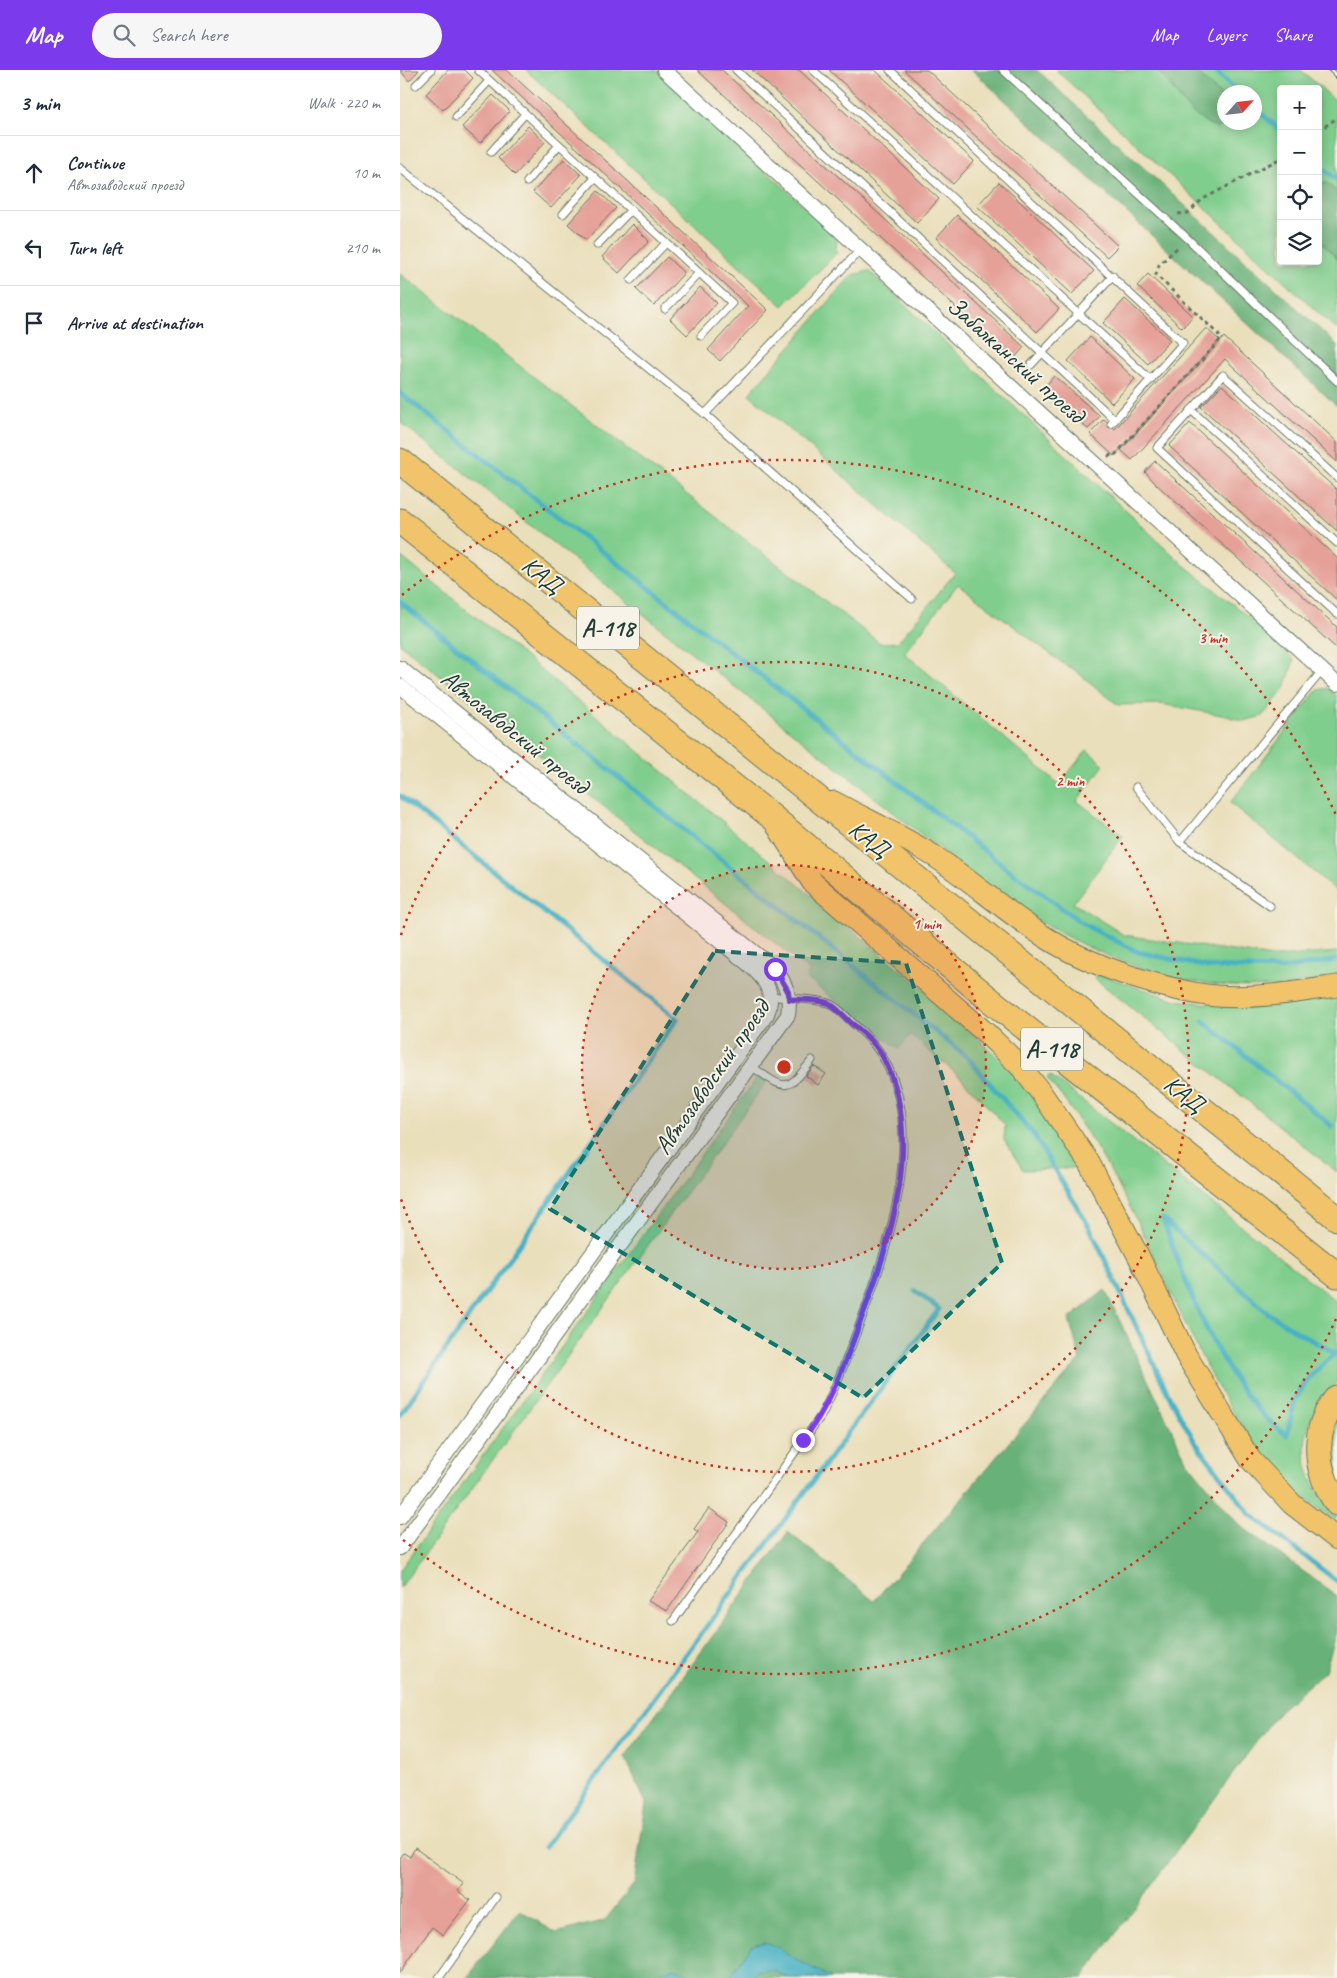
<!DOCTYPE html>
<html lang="en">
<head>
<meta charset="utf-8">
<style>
  :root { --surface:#fff; --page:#f6f6f7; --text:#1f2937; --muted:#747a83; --line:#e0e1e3; --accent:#7c3aed }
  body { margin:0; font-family:Caveat,sans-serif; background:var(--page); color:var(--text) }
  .controls { position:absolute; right:15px; top:15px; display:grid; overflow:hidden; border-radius:5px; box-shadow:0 2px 12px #0003 }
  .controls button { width:45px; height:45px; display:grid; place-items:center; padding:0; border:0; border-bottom:1px solid var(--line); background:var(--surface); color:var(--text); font:25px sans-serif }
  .compass { position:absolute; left:817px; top:15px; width:45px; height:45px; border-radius:50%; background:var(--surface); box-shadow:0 2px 12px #0003; rotate:63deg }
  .stop { position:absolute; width:15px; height:15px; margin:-11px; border:4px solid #7c3aed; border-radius:50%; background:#fff }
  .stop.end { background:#7c3aed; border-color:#fff; box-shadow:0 1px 5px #0008 }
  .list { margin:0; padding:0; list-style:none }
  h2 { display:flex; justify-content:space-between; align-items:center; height:65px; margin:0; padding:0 20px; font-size:21px }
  h2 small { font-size:16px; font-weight:400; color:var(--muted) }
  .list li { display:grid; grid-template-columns:32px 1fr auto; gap:15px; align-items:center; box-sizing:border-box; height:75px; padding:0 20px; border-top:1px solid var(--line) }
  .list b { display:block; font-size:19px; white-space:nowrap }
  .list p { margin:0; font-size:16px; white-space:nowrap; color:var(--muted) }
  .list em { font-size:16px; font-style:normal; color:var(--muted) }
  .icon { flex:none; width:28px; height:28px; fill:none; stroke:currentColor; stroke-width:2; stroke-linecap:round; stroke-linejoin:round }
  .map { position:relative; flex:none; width:937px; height:1908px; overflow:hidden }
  header { display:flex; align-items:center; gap:30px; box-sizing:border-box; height:70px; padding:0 25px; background:var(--accent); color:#fff }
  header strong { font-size:24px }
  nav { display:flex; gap:28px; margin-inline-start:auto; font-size:18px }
  .search { width:350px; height:45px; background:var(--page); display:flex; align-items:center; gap:12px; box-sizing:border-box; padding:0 18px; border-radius:28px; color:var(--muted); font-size:19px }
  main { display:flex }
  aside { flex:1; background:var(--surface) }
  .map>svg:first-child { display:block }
  .green { fill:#80ce8d; stroke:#508660 }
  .forest { fill:#68b178; stroke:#447756 }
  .water { fill:#46b1c4; stroke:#32777c }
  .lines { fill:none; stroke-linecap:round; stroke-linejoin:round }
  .stream { stroke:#46b1c4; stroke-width:5 }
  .building { fill:#e5a098 }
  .lane-casing { stroke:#667663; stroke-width:9 }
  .street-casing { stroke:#667663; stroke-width:16 }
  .primary-casing { stroke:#667663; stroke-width:23 }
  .highway-casing { stroke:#667663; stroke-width:27 }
  .path { stroke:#667663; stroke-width:3; stroke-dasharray:4 4; stroke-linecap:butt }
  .lane { stroke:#fff; stroke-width:7 }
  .street { stroke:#fff; stroke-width:14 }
  .primary { stroke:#f1c36a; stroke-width:21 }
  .highway { stroke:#f1c36a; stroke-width:25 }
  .rail-casing { stroke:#1f3d34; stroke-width:5.5 }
  .rail { stroke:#f7f3e8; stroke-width:4; stroke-dasharray:11; stroke-linecap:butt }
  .route { stroke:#7c3aed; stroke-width:6 }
  .marked { fill:#0f766e; fill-opacity:0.2; stroke:#0f766e; stroke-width:4; stroke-dasharray:10 6; stroke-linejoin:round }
  .ring { fill:none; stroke:#c8321e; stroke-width:2.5; stroke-dasharray:2.5 5 }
  .labels { text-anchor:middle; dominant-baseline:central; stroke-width:4; stroke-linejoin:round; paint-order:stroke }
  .shield { fill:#f7f3e8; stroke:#60746a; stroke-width:1 }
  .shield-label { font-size:24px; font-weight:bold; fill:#1f3d34 }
  .street-label { font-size:25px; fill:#1f3d34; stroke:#f7f3e8 }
  .centre { fill:#c8321e; stroke:#f7f3e8; stroke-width:2.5 }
  .ring-label { font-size:15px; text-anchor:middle; font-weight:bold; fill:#c8321e; stroke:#f7f3e8; stroke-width:4; stroke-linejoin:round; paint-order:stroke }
</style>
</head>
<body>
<header>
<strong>Map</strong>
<div class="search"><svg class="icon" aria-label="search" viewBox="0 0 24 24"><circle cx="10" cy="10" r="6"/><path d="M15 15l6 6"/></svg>Search here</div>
<nav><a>Map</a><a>Layers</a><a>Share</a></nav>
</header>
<main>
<aside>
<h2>3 min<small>Walk · 220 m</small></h2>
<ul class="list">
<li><svg class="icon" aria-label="ahead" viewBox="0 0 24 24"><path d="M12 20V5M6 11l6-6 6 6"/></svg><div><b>Continue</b><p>Автозаводский проезд</p></div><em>10 m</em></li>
<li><svg class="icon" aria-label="left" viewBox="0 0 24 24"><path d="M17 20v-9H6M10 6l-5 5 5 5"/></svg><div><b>Turn left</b></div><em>210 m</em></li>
<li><svg class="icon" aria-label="arrive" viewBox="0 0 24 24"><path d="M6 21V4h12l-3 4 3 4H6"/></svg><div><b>Arrive at destination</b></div></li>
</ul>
</aside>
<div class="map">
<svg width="937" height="1908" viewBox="0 0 937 1908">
  <rect width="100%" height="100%" fill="#f7f3e8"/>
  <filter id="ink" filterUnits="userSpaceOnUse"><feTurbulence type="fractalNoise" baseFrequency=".02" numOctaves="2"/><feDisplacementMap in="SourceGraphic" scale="10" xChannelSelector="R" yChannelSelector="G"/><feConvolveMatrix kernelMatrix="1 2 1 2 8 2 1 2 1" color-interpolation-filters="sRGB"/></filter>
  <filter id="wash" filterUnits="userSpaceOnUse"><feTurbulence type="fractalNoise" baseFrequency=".0096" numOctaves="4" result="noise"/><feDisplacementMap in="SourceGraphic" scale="20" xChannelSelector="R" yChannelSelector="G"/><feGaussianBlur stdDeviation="1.12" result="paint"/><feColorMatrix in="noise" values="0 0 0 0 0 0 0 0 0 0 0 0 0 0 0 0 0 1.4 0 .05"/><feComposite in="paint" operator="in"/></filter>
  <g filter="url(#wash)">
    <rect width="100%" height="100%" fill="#eadfbb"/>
    <g class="green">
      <path d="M126,0h130l181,166 -1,18 -53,52z"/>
      <path d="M656,0h99l6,4 24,31 31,23 13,-5 25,-1v-30h-30v6l-30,-28h107l36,32v90l-10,-9 -9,1v-95h-37v172h37v-23l19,21v71z"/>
      <path d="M469,201l315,294 93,75 17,20 -9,28 -22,28 -20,5 -16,-5 -66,-12 -43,1 -46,-37 -7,-3 -107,-81 -54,69 155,131 28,-34 17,15 -27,36 46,35 -50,67 51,32 150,22 63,-5v25c-19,3 -38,8 -57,9 -101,8 -200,-34 -282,-91l-598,-473v-148l480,369 18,-1 57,-69 -206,-179 103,-119z"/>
      <path d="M0,486l139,112 419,350 66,66 59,84 -60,2 -19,-30 1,-15 -46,-49 -49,-41 -11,14 -93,-71 4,-7 -410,-327z"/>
      <path d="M928,618l9,8v195l-107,-88 87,-113z"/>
      <path d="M698,904l78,26 36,4 43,4 82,-11v175l-243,-194z"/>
      <path d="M650,1005l287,227c0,13 0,72 0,80 -2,5 -17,19 -21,27 -22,40 -9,76 21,107l-2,4c-99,-61 -145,-190 -194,-291 -26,-53 -56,-105 -94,-151z"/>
      <path d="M362,1007l5,4 -367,507v-18l356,-491z"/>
      <path d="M937,1351v62c-7,-22 -7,-40 0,-62z"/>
    </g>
    <g class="forest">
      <path d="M572,0h65l300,275v61z"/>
      <path d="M755,0h39l30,28v24l4,2 -12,4c-12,-6 -24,-14 -32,-24 -9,-12 -17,-26 -29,-34z"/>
      <path d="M927,113l10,9v67l-19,-21v-54z"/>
      <path d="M705,1220l81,170 52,64 99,72v36l-12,39 -46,40 -196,267h-616l53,-68 36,23 49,-13 29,-36 12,-81 -21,-46 163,-225 86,69 206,-242 -11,-40z"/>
    </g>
    <g class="water">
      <path d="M364,1872l12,4 23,15 33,17h-44l-15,-8h-15l-4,8h-25l23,-33z"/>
      <path d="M275,1898l21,10h-54z"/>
    </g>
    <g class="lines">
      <g class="stream">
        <path d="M814,0l24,22"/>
        <path d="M854,37l27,24"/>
        <path d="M918,94l19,16"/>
        <path d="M0,323l613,480 72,52 53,27 70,15 74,2 55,-9"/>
        <path d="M0,532l567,455 66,77 57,94 78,166 27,48 55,72 87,67"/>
        <path d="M0,726l277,223 -277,396"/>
        <path d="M803,951l129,105"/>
        <path d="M763,1149l105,94 31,20 36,20 -26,25 -14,21 -8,36c-61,-40 -101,-149 -124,-216z"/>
        <path d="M145,1777l394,-538 -24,-18"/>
      </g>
    </g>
    <g id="blocks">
      <g class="building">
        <path d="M0,0h19l-10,11z"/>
        <path d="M48,0h17l8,8 -30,32 -17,-16z"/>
        <path d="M92,0h15l261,240 -48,51 -12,-11 40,-44z"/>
        <path d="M297,0h25l302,277 -11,13z"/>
        <path d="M352,0h47l140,129 -22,24z"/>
        <path d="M429,0h46l99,91 -21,23z"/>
        <path d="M504,0h23l191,176 -11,11z"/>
        <path d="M93,25l17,16 -30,32 -18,-16z"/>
        <path d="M128,56l17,16 -30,33 -17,-17z"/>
        <path d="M164,89l17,16 -30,33 -18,-16z"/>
        <path d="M599,112l95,89 -22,23 -95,-88z"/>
        <path d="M198,121l18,17 -30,32 -18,-16z"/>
        <path d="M557,145l102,94 -22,23 -101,-94z"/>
        <path d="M232,154l17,17 -30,32 -17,-16z"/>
        <path d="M267,187l17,16 -30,33 -18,-17z"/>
        <path d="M748,204l45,42 -11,12 -45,-42z"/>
        <path d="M300,217l17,16 -30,32 -17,-16z"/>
        <path d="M725,229l45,41 -22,24 -45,-41z"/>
        <path d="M806,258l13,12 -105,116 -24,-22 14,-15 11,10z"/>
        <path d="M690,267l45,42 -23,24 -44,-42z"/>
        <path d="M824,267l113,105v20l-112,-103 -93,101 -11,-10z"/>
        <path d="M654,306l46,40 -12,13 -45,-40z"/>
        <path d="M822,315l115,105v41l-136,-124z"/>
        <path d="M790,353l147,135v42l-168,-154z"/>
        <path d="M755,391l182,166v22l-181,-165 -11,-12z"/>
        <path d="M414,996l12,8 -8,11 -12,-9z"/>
        <path d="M309,1438l20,14 -62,89 -19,-10 50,-69 -4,-3z"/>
        <path d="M15,1778l49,36 -6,7 12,9 -27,35 -11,-8 -32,46v-115l4,-5 6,4z"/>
      </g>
    </g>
  </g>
  <g filter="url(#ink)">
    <use href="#blocks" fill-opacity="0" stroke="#667663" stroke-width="1"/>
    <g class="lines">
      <defs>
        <g id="lane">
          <path d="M78,0l254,233 -31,33"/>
          <path d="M336,0l379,350"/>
          <path d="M413,0l338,310"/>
          <path d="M490,0l293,273 -72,81"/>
          <path d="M603,0l183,167 151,144"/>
          <path d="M16,15l15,-15"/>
          <path d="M56,47l33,-36"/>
          <path d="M91,82l34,-38"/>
          <path d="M0,98l305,246 207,185"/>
          <path d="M127,112l32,-37"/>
          <path d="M163,144l32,-36"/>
          <path d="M197,175l34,-35"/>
          <path d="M231,210l35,-37"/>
          <path d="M265,239l34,-36"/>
          <path d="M631,295l82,-89"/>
          <path d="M791,340l146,133"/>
          <path d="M305,344l156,-165"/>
          <path d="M937,408l-114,-103 -66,73 180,166"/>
          <path d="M736,717l44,55 90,64"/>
          <path d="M780,772l142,-171"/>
          <path d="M351,996c34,23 34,29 61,-6"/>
          <path d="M273,1551l148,-205c17,-32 28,-64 41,-98 31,-84 77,-222 -5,-291 -8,-7 -19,-21 -29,-24 -17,-5 -39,-4 -57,-7"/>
          <path d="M39,1908l57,-81"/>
        </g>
        <g id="street">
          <path d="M264,0l673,614"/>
          <path d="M0,598l375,301c11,15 16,28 13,46l-388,533"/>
          <path d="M0,616l347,277c17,15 29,28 20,51l-367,503"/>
        </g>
        <g id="primary">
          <path d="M434,732c33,18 68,34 100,54 38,25 72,56 111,81 43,28 120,54 171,59 41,3 81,-4 121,-10"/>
          <path d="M377,756l36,57 174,151 35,34 20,26 46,67 51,96 47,98 64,104 42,45 45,35"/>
        </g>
        <g id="highway">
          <path d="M0,391l937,757"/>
          <path d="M0,451l372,296 217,182 348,276"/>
          <path d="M937,1328c-26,32 -23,72 0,105"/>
        </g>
      </defs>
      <use href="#lane" class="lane-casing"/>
      <use href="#street" class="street-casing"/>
      <use href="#primary" class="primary-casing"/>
      <use href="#highway" class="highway-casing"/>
      <g class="path">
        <path d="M918,61l19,-13"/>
        <path d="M778,144l10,-1 15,-14 78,-41"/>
        <path d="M708,387l3,-2 3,1 107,-117 -3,-5 -62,-59 3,-10 20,-19"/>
      </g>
      <use href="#lane" class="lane"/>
      <use href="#street" class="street"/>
      <use href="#primary" class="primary"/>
      <use href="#highway" class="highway"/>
      <defs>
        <path id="rail" d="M931,0l6,6"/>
      </defs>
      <use href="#rail" class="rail-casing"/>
      <use href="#rail" class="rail"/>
    </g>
  </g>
  <g class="lines" filter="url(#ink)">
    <path class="route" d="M375,899l13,22 1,8c12,1 31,0 41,5 7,5 14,12 20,18 14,11 28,23 35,39 38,76 6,179 -22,253 -18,48 -29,84 -60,126"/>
  </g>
  <path class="marked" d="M315,881l191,12 96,300 -139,135 -313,-189z"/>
  <circle cx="384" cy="997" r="202" fill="#c8321e" fill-opacity=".12"/>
  <g class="ring">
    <circle cx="384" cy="997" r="202"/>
    <path d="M1 865A405 405 0 1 1 1 1129"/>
    <path d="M936 1249A607 607 0 0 1 2 1469M2 525A607 607 0 0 1 936 745"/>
  </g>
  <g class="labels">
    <g class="shield">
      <rect x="177" y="536.5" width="62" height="43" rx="4"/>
      <rect x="621" y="957.5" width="62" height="43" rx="4"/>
    </g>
    <g class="shield-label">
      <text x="208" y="558">А-118</text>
      <text x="652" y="979">А-118</text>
    </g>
    <g class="street-label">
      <text transform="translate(616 290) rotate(42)">Забалканский проезд</text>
      <text transform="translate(142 505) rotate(39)">КАД</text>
      <text transform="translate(115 662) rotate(39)">Автозаводский проезд</text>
      <text transform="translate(469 769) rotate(39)">КАД</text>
      <text transform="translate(312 1007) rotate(-55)">Автозаводский проезд</text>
      <text transform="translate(784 1024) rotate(39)">КАД</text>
    </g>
  </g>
  <circle cx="384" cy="997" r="8" class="centre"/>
  <g class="ring-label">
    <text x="813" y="573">3 min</text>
    <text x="670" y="716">2 min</text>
    <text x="527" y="859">1 min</text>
  </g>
</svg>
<div class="controls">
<button>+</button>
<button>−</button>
<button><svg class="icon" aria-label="locate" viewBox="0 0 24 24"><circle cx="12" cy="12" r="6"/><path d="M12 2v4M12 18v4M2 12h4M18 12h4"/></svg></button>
<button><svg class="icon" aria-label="layers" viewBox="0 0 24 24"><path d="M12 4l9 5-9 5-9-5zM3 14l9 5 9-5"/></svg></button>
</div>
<svg class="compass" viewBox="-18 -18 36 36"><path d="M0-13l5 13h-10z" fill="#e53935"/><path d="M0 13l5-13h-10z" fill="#747a83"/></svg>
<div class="stop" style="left:375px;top:899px"></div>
<div class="stop end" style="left:403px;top:1370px"></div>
</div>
</main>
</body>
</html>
